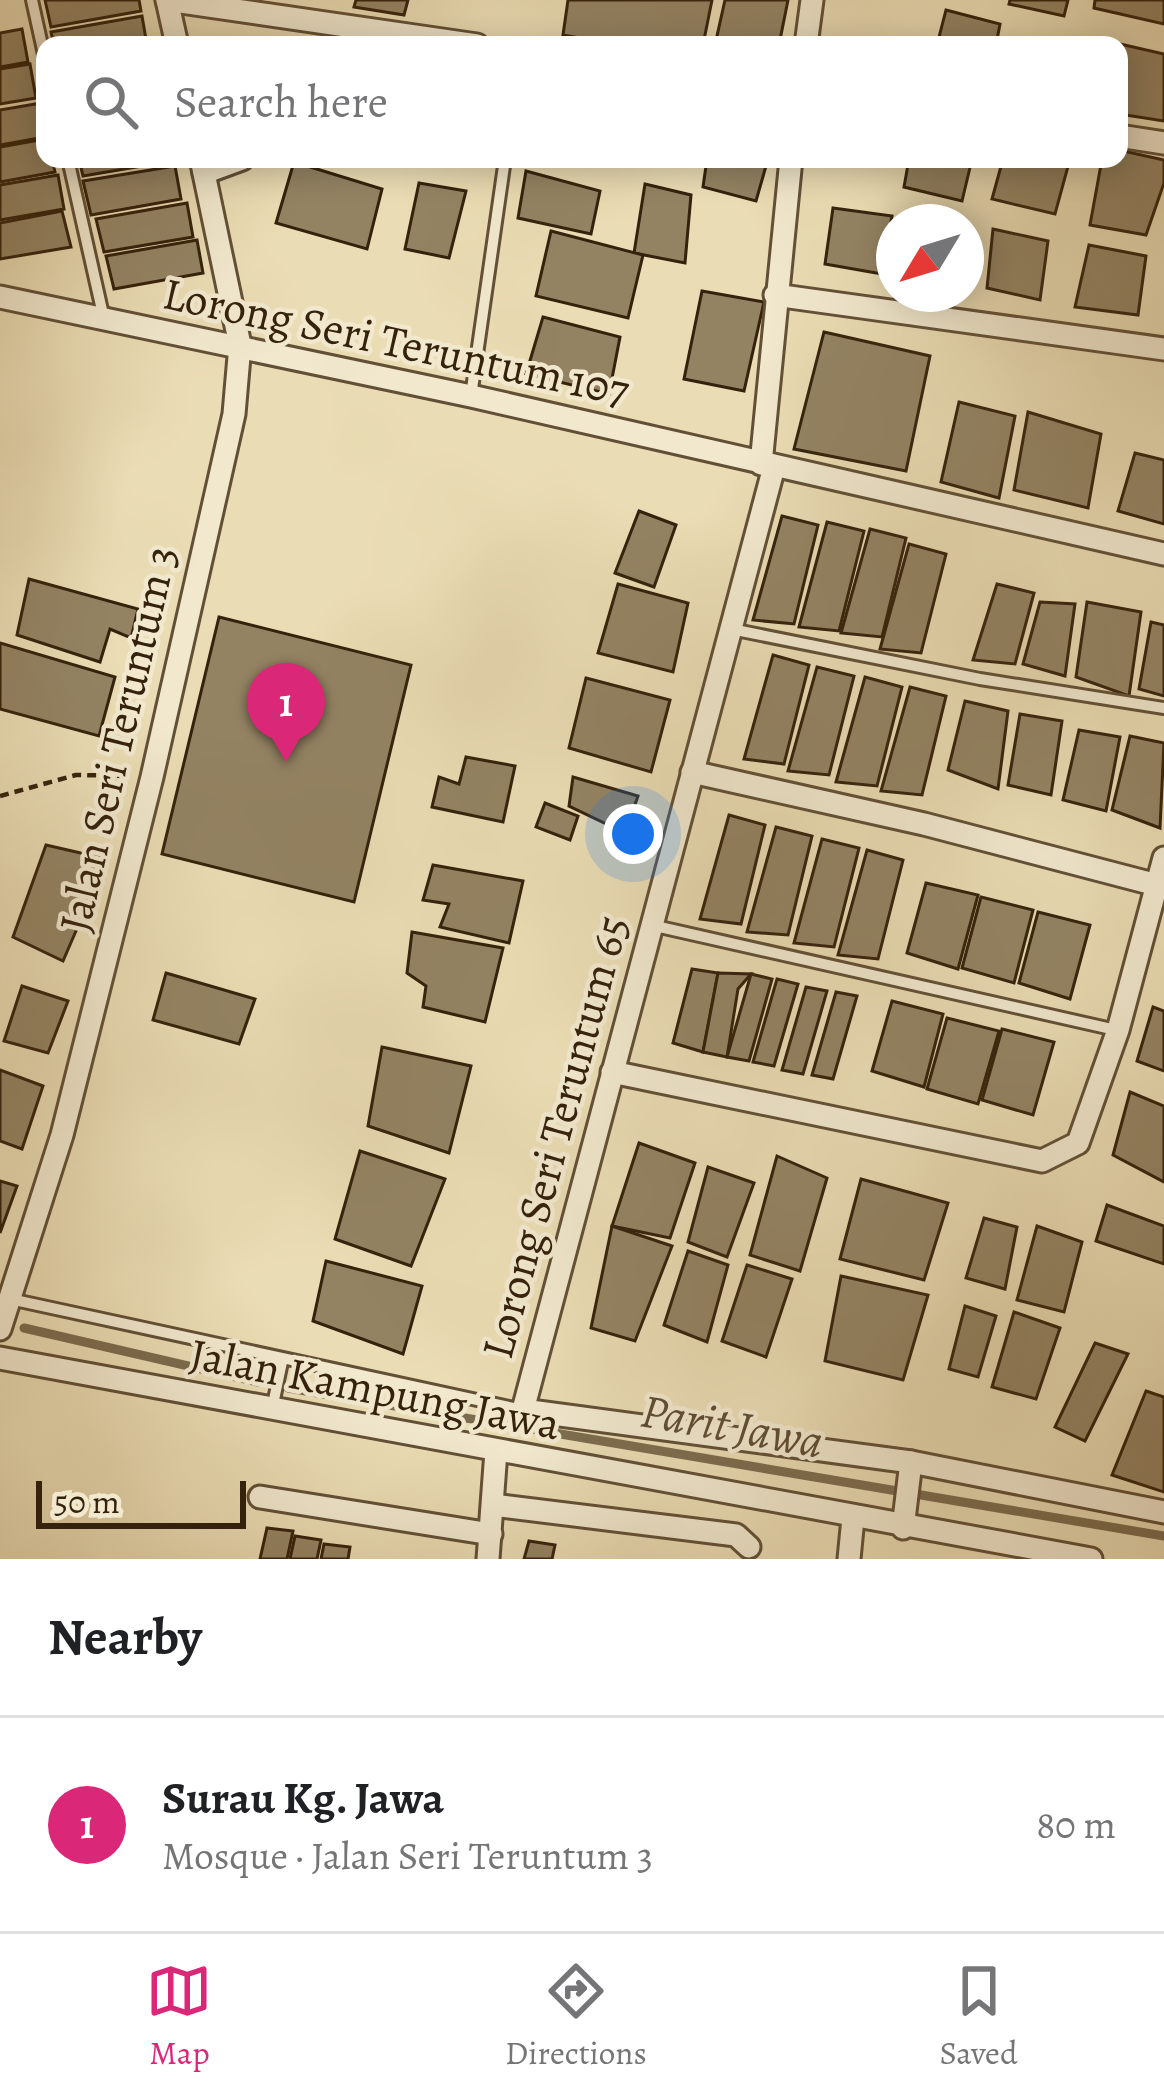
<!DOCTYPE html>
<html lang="en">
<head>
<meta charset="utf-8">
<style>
  :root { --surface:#fff; --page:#f6f6f6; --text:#202124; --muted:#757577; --line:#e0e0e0; --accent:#db2777 }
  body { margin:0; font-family:Alegreya,serif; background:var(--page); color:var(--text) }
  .compass { position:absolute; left:876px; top:204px; width:108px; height:108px; border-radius:50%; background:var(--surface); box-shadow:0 6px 30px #0003; rotate:232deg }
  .scale { position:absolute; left:36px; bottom:30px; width:210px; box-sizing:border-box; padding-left:12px; border:6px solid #35220c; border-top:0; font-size:33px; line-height:42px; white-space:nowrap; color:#35220c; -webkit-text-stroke:9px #f1e8ce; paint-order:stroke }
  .you { position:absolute; left:633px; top:834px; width:42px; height:42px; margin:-30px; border:9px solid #fff; border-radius:50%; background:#1a73e8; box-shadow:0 0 0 18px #1a73e833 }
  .badge { display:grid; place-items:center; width:78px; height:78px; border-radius:50%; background:var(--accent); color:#fff; font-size:39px; font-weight:700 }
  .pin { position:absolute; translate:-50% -99px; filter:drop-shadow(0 3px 6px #0008) }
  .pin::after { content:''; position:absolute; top:63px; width:42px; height:36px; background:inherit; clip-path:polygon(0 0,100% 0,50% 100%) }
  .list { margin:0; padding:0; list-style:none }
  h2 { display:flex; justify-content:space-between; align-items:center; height:156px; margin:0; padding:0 48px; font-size:51px }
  h2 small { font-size:39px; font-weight:400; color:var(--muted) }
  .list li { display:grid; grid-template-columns:78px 1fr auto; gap:36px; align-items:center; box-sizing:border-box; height:216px; padding:0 48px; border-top:3px solid var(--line) }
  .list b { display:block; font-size:45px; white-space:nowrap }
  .list p { margin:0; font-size:39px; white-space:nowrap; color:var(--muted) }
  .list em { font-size:39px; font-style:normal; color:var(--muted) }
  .icon { flex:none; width:66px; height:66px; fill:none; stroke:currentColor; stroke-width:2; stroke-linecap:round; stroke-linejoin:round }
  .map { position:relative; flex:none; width:1164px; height:1559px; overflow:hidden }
  .search { position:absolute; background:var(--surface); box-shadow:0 6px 30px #0003; left:36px; right:36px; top:36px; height:132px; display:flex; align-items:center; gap:30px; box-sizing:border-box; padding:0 42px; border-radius:24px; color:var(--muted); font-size:45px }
  .sheet { height:372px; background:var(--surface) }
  nav { display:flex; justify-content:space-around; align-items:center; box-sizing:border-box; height:168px; border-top:3px solid var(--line); background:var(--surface); font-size:33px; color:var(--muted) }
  nav a { display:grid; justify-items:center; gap:6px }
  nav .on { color:var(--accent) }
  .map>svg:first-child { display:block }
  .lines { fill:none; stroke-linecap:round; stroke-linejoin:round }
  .stream { stroke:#7c6c4f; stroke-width:9 }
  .building { fill:#938363; stroke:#35220c; stroke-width:3 }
  .service-casing { stroke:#625036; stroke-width:16 }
  .minor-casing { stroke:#625036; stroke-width:27 }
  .path { stroke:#35220c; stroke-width:4.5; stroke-dasharray:9 6; stroke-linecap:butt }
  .service { stroke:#f1e8ce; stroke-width:10 }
  .minor { stroke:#f1e8ce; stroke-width:21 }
  .labels { text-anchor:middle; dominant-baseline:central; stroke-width:9; stroke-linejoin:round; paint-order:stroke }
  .street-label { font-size:45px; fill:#35220c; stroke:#f1e8ce }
  .water-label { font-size:48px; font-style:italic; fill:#5f4d33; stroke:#f1e8ce }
</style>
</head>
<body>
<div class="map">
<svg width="1164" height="1559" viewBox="0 0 1164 1559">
  <rect width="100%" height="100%" fill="#eadcb4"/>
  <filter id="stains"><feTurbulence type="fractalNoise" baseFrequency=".00167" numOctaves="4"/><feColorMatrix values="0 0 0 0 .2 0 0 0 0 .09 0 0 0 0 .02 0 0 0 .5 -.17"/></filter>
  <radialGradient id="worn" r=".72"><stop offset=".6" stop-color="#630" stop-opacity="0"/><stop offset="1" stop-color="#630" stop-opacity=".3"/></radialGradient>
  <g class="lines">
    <g class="stream">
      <path d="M24,1328l234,54"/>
      <path d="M288,1388l876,148"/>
    </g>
  </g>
  <g class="building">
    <path d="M45,0h94l2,11 -90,16z"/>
    <path d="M356,0h52l-4,15 -50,-8z"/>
    <path d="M568,0h144l-9,45h-84l-56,-10z"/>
    <path d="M725,0h63l-9,45h-64z"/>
    <path d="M1010,0h58l-4,16 -55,-12z"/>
    <path d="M1095,0h69v24l-70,-16z"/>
    <path d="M946,10l54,14 -4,21h-59z"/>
    <path d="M142,16l5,29h-93l-3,-13z"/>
    <path d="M22,29l6,33 -28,5v-34z"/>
    <path d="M1107,41l57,13v67l-45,-7v-69z"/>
    <path d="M30,64l6,34 -36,6v-35z"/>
    <path d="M41,103l4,34 -45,8v-35z"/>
    <path d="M45,139v20h7l3,13 -55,10v-35z"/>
    <path d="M1119,150l45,10v23l-18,52 -56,-10 12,-66h17z"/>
    <path d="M79,159h93v2l-89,15z"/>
    <path d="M707,159h61l-12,42 -53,-14z"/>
    <path d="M909,159h63l-10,42 -58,-14z"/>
    <path d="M1003,159h67l-15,55 -63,-15z"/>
    <path d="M294,162l88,27 -15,60 -91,-26z"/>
    <path d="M175,166l6,33 -90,16 -8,-34z"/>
    <path d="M526,171l74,20 -9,43 -73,-16z"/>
    <path d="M58,175l6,34 -64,11v-35z"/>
    <path d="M419,183l47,8 -17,67 -44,-9z"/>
    <path d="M645,184l46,11 -6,68 -51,-10z"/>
    <path d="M187,203l6,34 -89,15 -8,-33z"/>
    <path d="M833,208l59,8 -10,58 -57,-10z"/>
    <path d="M62,211l9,36 -71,12v-36z"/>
    <path d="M993,229l55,12 -8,59 -53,-12z"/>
    <path d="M551,231l92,24 -15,63 -92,-22z"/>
    <path d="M197,240l6,33 -89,16 -8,-33z"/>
    <path d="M1089,245l57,11 -8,59 -63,-8z"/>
    <path d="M702,291l62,11 -20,89 -60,-12z"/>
    <path d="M543,317l77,20 -11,57 -83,-20z"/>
    <path d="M824,332l106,24 -24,115 -112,-22z"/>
    <path d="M959,402l56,14 -16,82 -58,-16z"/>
    <path d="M1028,412l73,22 -13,74 -74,-18z"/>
    <path d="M1135,453l29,7v64l-46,-13z"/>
    <path d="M639,511l37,14 -22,62 -39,-14z"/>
    <path d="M782,516l36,9 -24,99 -41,-4z"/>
    <path d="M827,522l37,9 -25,100 -40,-4z"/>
    <path d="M870,529l36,9 -24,99 -41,-4z"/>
    <path d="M909,544l37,10 -25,99 -41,-4z"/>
    <path d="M29,579l109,30 -7,29 -21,-9 -10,33 -83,-27z"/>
    <path d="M618,584l70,19 -15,69 -75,-19z"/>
    <path d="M997,584l37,9 -19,71 -42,-4z"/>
    <path d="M1040,602l35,2 -10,72 -42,-12z"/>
    <path d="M1087,602l54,10 -12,84 -53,-19z"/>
    <path d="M219,617l192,48 -57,237 -192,-48z"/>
    <path d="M1151,622l13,3v71l-25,-7z"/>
    <path d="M0,643l115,34 -16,59 -99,-27z"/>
    <path d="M773,655l36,10 -25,99 -40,-5z"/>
    <path d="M817,667l37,9 -25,99 -41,-4z"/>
    <path d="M865,677l37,10 -25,99 -41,-4z"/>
    <path d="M586,678l84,22 -19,72 -82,-24z"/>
    <path d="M910,687l36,9 -24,99 -41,-4z"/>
    <path d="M965,701l43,10 -10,78 -50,-19z"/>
    <path d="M1020,714l42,7 -11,74 -43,-10z"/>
    <path d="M1079,730l41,7 -14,74 -43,-11z"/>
    <path d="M1130,736l34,7 -4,85 -48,-18z"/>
    <path d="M466,757l49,9 -12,56 -71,-15 7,-30 20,7z"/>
    <path d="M573,777l65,19 -13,37 -56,-27z"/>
    <path d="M545,803l33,13 -8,24 -34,-13z"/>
    <path d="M729,815l36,10 -24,99 -41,-5z"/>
    <path d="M776,827l36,9 -24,99 -41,-3z"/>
    <path d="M822,839l37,9 -25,99 -40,-4z"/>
    <path d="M46,845l61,14 -44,102 -50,-24z"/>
    <path d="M867,850l36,10 -25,99 -40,-4z"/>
    <path d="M433,865l90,16 -14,62 -69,-16 9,-23 -26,-4z"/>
    <path d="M926,883l52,12 -20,74 -51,-16z"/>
    <path d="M981,897l52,13 -19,73 -52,-15z"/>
    <path d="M1038,912l52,13 -20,74 -51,-16z"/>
    <path d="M412,932l91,16 -18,74 -62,-15 3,-21 -19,-13z"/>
    <path d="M692,969l26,4 -15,79 -30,-9z"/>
    <path d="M166,973l89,26 -16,45 -86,-24z"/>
    <path d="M718,973l33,1 -13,15 -11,68 -24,-5z"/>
    <path d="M751,974l21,5 -23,82 -22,-4z"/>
    <path d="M777,979l21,5 -24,82 -21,-4z"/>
    <path d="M22,986l46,15 -20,52 -44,-12z"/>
    <path d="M806,987l21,4 -24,83 -21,-4z"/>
    <path d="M836,992l21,4 -24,83 -21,-4z"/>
    <path d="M892,1001l51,13 -19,73 -52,-16z"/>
    <path d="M1153,1007l11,4v60l-27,-10z"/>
    <path d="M947,1018l52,13 -21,73 -51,-15z"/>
    <path d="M1002,1029l52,13 -21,73 -51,-15z"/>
    <path d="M382,1047l89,19 -22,87 -81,-27z"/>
    <path d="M0,1070l43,16 -21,63 -22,-8z"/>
    <path d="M1130,1092l34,14v76l-51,-27z"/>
    <path d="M639,1143l56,20 -25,75 -58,-12z"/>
    <path d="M360,1151l85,28 -34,87 -76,-27z"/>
    <path d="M777,1156l50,22 -27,93 -50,-16z"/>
    <path d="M708,1167l46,16 -27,74 -39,-15z"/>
    <path d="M861,1179l87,24 -24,77 -84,-21z"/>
    <path d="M0,1181l17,5 -17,47z"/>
    <path d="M1107,1205l57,21v38l-68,-23z"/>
    <path d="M984,1218l33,9 -12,62 -39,-11z"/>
    <path d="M612,1226l60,20 -37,95 -44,-13z"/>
    <path d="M1037,1226l45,16 -18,70 -47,-12z"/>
    <path d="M688,1251l40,14 -21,77 -43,-17z"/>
    <path d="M326,1261l96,25 -19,68 -90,-33z"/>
    <path d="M747,1265l45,14 -26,78 -44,-16z"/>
    <path d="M841,1276l87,19 -25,85 -78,-19z"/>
    <path d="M965,1306l31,10 -18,61 -29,-8z"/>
    <path d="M1014,1312l46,16 -24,71 -44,-12z"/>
    <path d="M1095,1343l33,11 -43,87 -30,-14z"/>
    <path d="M1146,1391l18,6v95l-52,-17z"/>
    <path d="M267,1528l26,3 -6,28h-27z"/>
    <path d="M295,1536l26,4 -4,19h-27z"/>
    <path d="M529,1541l26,4 -3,14h-28z"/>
    <path d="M324,1544l26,3 -2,12h-27z"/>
  </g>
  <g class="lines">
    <defs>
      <g id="service">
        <path d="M32,0l13,59"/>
        <path d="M68,159l36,160"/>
        <path d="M471,396l34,-237"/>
        <path d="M731,629l249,50 184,29"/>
        <path d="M651,925l465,105"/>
        <path d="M10,1299l513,111"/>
        <path d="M272,1409l10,-47"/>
      </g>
      <g id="minor">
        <path d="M167,0l310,45"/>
        <path d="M167,0l10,45"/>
        <path d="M806,45l6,-45"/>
        <path d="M1119,136l45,7"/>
        <path d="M204,173l38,-14"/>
        <path d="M775,295l389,54"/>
        <path d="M0,297l471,99 693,158"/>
        <path d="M761,464l30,-305"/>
        <path d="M774,467l-251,943 388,52 253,50"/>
        <path d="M692,772l232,52 233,61"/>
        <path d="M612,1072l430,89 36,-18 40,-113 46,-172"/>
        <path d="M0,1329l62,-194 90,-358 82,-363 6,-69 -39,-186"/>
        <path d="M0,1358l1091,201"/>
        <path d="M260,1497l231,37"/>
        <path d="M493,1505l243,30 13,12"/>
        <path d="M903,1528l8,-66"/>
        <path d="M488,1559l8,-108"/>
        <path d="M849,1559l4,-41"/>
      </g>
    </defs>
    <use href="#service" class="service-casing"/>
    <use href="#minor" class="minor-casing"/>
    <path class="path" d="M0,796l76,-21 54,1"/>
    <use href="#service" class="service"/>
    <use href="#minor" class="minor"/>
  </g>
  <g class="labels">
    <g class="street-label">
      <text transform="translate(396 342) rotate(12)">Lorong Seri Teruntum 107</text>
      <text transform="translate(118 739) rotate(-77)">Jalan Seri Teruntum 3</text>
      <text transform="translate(555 1137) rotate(-75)">Lorong Seri Teruntum 65</text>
      <text transform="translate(375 1389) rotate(11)">Jalan Kampung Jawa</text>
    </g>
    <g class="water-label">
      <text transform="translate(732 1426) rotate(10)">Parit Jawa</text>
    </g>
  </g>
  <rect width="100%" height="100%" filter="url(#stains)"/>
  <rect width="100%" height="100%" fill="url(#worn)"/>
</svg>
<svg class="compass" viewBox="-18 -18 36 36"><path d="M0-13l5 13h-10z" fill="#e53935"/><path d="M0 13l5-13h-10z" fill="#757577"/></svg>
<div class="scale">50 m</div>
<div class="you"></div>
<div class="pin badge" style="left:286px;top:762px">1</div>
<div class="search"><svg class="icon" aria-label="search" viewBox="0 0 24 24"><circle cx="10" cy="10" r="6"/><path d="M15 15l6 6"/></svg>Search here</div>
</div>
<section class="sheet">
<h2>Nearby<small></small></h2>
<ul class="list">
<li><span class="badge">1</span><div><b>Surau Kg. Jawa</b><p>Mosque · Jalan Seri Teruntum 3</p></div><em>80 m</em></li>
</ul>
</section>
<nav>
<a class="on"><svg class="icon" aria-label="map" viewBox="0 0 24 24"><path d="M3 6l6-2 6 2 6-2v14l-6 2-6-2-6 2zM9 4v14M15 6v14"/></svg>Map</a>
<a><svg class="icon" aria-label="directions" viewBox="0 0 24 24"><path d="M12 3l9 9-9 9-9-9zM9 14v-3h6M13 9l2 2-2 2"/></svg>Directions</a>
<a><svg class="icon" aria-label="saved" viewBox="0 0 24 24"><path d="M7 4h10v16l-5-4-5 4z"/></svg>Saved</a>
</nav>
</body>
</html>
